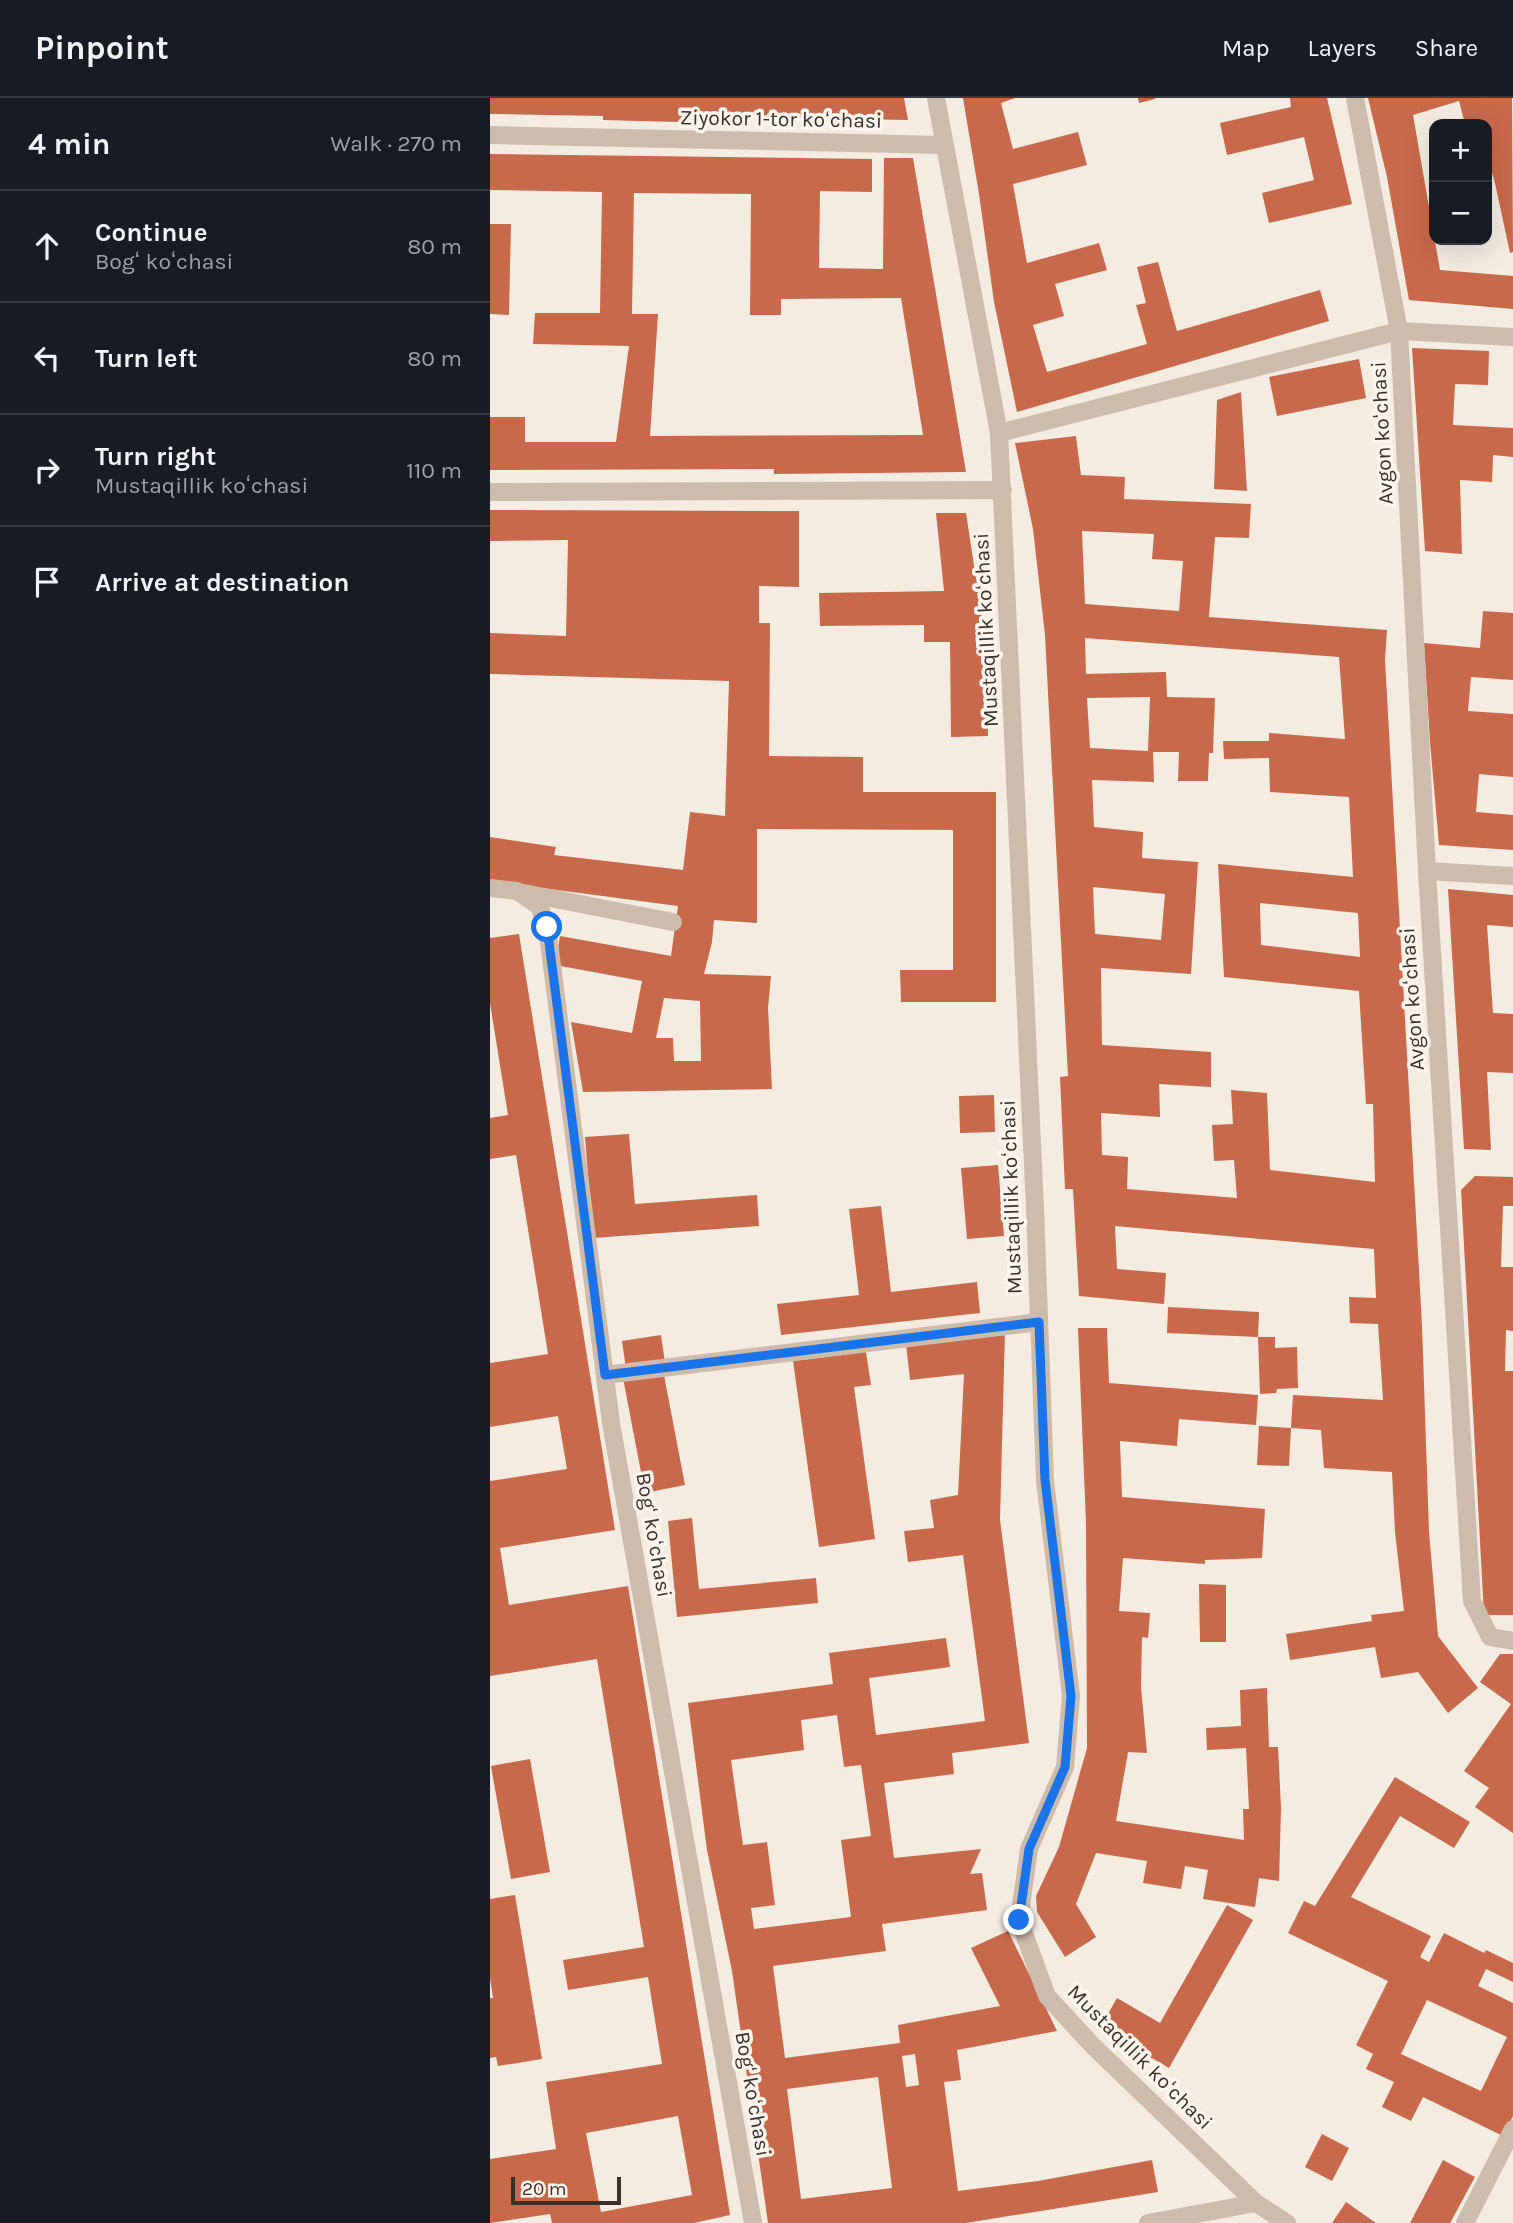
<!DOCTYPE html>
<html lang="en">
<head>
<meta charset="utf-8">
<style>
  :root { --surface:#171b24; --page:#242831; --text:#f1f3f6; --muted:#9ea1a6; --line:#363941 }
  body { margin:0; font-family:Karla,sans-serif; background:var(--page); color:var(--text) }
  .controls { position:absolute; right:21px; top:21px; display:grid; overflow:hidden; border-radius:14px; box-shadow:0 7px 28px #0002 }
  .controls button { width:63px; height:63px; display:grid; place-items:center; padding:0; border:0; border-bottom:2px solid var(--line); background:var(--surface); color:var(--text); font:35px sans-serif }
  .scale { position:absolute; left:21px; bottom:18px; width:110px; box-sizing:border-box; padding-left:7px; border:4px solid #3b302b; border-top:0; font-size:19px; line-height:24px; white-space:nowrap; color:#3b302b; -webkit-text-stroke:5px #fbf5ee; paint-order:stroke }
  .stop { position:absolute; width:21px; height:21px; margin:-16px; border:5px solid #1a73e8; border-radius:50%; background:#fff }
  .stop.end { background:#1a73e8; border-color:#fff; box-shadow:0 2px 7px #0008 }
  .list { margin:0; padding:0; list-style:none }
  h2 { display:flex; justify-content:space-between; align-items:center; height:91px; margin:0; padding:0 28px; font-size:30px }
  h2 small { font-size:23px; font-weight:400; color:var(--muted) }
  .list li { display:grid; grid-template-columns:46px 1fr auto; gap:21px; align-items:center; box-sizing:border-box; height:112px; padding:0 28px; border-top:2px solid var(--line) }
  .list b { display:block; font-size:26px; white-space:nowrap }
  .list p { margin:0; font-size:23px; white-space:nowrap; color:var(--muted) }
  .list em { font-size:23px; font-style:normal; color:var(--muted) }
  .icon { flex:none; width:38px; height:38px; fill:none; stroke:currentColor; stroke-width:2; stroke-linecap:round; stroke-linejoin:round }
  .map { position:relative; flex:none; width:1023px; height:2125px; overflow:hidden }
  header { display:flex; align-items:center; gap:42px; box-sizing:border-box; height:98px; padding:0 35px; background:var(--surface); border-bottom:2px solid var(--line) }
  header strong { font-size:33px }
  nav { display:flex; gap:38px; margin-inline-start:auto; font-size:24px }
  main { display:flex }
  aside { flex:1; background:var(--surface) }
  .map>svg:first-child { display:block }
  .building { fill:#c8694b; fill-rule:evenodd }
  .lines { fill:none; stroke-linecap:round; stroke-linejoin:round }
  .minor { stroke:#cdbbac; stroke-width:18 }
  .route { stroke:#1a73e8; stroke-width:9 }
  .labels { text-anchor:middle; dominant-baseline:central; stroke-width:7; stroke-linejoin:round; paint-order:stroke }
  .street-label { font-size:21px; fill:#3b302b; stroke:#fbf5ee }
</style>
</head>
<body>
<header>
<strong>Pinpoint</strong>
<nav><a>Map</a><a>Layers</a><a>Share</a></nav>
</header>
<main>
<aside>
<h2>4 min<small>Walk · 270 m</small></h2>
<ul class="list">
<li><svg class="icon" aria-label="ahead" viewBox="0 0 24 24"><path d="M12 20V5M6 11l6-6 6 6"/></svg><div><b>Continue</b><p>Bogʻ koʻchasi</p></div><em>80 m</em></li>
<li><svg class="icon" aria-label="left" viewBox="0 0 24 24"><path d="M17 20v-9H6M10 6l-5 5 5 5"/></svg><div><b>Turn left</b></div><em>80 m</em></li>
<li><svg class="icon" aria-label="right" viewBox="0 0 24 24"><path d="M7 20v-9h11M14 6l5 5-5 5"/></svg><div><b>Turn right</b><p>Mustaqillik koʻchasi</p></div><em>110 m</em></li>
<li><svg class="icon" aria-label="arrive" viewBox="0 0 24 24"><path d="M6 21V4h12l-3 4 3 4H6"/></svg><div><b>Arrive at destination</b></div></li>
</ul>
</aside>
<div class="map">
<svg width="1023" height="2125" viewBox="0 0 1023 2125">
  <rect width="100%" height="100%" fill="#f4ebe1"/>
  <g class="building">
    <path d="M0,0h414l4,22 -192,-4 -1,7 -112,-3v-4l-113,-2z"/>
    <path d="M473,0h52l-14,5 12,46 65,-17 9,33 -74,19 14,79 72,-20 8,27 -52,14 9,32 -31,9 14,47 100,-28 -11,-39 10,-2 -9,-36 21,-5 19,69 143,-41 9,31 -312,91 -23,-110 -15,-108z"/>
    <path d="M648,0h17v1l-16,4z"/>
    <path d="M800,0h37l25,106 -83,19 -7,-30 52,-13 -10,-43 -77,18 -7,-32 71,-16z"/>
    <path d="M878,0h144l1,154 -3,1 -15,-70 -8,-28v-31h-22l-6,-23 -46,14 27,155 73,6v33l-104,-9 -22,-123z"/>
    <path d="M0,56l382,5v33l-52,-1 -1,77 64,1 1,-111h29l53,314 -192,2v-5l-284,1v-53h35v25h91l13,-96 -96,-2 2,-31h65l2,-121 -112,-2zM144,95l117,1 -1,121h31v-16l120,-1 22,137 -273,1 8,-122h-26z"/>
    <path d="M0,126h21l-2,91 -19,-1z"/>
    <path d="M922,250l77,3 -1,34 -33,-1 -2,41 60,3v29l-20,-2 -1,27 -32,-2 2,74 -37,-3z"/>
    <path d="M869,261l7,39 -89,18 -8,-39z"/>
    <path d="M751,294l6,99 -33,-2 3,-89z"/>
    <path d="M586,338l5,39 44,2 -1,22 127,5 -2,34 -34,-1 -6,80 178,13 -2,30 37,665 7,207 9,104 40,52 -30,25 -30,-41 -37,6 -6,-31 -85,13 -4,-26 86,-13 -1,-6 33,-4 -9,-79 -3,-60 -68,-4 -3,-38 -30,-2 2,-33 90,5 -5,-76 -28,-1 -1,-26 27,1 -2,-49 -259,-23 2,43 49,4 -2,31 -85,-8 -6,-107h-8l-5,-112 8,-1 -23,-441 -12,-106 -18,-86zM592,433l72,3 -2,25 31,2 -4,50 -94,-7zM595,540l254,19 6,82 -76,-6v8h-46l1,18 45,-1 1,34 79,5 4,80 -135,-13 6,113 135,14 7,113h7l2,78 -105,-12 -3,-77 -36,-3 2,34 -21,1 2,36 20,-1 3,38 -110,-9 1,-32 -26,-2 -1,-42 59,4 -1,-33 52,3v-35l-109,-7 -1,-77 90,6 7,-112 -56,-4 1,-26 -49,-5 -2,-47 62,2 -1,-30h26l-1,29h30l1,-28h4l2,-55 -48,-1 -1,-25 -80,2zM660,599l-2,54 -58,-3 -3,-50zM603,789l72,7 -4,46 -66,-6zM770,805l98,10 2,44 -99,-12z"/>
    <path d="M0,412l309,1v76l-40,-1v37h11l-1,133 94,1v35h133v210h-95l-1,-32h53v-140l-196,-1v94l-43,-3 -2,22 -8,32 67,2 -3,32 4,81 -189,3 -12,-70 61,11 10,-52 -87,-16 5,-29 111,20 7,-50 -188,-25v-44l66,10 -2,8 129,15 7,-58 35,4 4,-135 -239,-7v-41l76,3 2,-96 -78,1zM174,900l36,3 1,60h-27l-1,-23h-17z"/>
    <path d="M446,415h30l17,111v17h4l1,95 -37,1 -1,-95h-26v-17l-104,1 -1,-33 125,-2z"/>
    <path d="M993,513l30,2v67l-42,-3 -3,34 45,3v63l-34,-3 -3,38 37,3v35l-74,-5 -9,-103 -6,-99 56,5z"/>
    <path d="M958,791l65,6v32l-26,-2 6,88 20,1v59l-26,-1 4,78 -27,-1z"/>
    <path d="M29,836l96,596 -115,18 9,57 119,-19 102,629 -36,8h-142l-2,-9 -60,9v-64l66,-10 -10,-67 116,-18 -14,-87 -80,13 -5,-30 81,-13 -47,-288 -107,17v-195l77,-12 -9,-53 -68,11v-64l58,-9 -32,-199 -26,4v-41l18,-3 -18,-112v-65zM188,2018l14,79 -91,17 -15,-79z"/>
    <path d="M504,997l1,37 -35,1 -1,-37z"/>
    <path d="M139,1036l6,70 122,-9 2,31 -166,12 -8,-101z"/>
    <path d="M508,1067l6,71 -37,3 -6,-71z"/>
    <path d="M985,1078l38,1v29h-10l-2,61h12v64l-7,-1 -1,41h8v244h-29l-23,-425z"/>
    <path d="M391,1108l10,86 86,-10 3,31 -199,22 -4,-31 82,-9 -10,-86z"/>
    <path d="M678,1209l91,5 -1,25 -91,-4z"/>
    <path d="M588,1230h29l2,55 149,12 -2,30 -77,-6 -2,27 -57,-5 2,56 143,12 -3,49 -57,2v4l-82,-6 -4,53 31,2 -2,25 -6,-1 -1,50 6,66 -19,-1 -12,69 128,19 -1,-31h6l-3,-61 -39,2 -1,-22 35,-2 -1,-36 27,-2 2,59h9l3,61 -2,73 -20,-3 -4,29 -52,-8 5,-29 -23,-4 -4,23 -38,-6 4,-22 -51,-8 -20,51 20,33 -31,20 -28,-45 -1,-16 23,-49 28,-99 -1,-225z"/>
    <path d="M515,1233l-5,189 29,223 -77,10 2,21 -70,9 10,75 87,-9 -11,25 12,-1 5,37 -105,14 4,27 -113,15 12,92 115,-15 -2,-18 102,-19 -29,-58 37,-17 49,100 -100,19 4,30 -17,2 14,109 80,-10 114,-21 6,32 -192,31h-198l-36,-252 -25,-121 -19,-147 145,-19 -4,-31 117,-15 4,29 -81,11 7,57 109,-14 -22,-166 -55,7 -4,-31 30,-3 -4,-28 28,-5 6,-121 -54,6 -4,-37zM347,1617l7,52 17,-2 10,71 -30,4 10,77 -97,12 -3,-21 24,-3 -8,-63 -24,3 -12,-85 73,-10 -3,-30zM425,1956l4,31 -13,2 -4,-31zM388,1979l14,111 -91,11 -14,-110z"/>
    <path d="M171,1237l4,28 -39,6 -4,-28z"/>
    <path d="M768,1239h17v11l22,-1 1,41 -21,1 -1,4 -16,1z"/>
    <path d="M376,1254l5,33 -17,2 21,152 -56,8 -26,-186z"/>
    <path d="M173,1272l22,115 -40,8 -22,-115z"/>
    <path d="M769,1328l32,2 -2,38 -32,-1z"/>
    <path d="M202,1420l7,71 117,-11 2,25 -141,14 -9,-96z"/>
    <path d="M709,1486l27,1v57h-26z"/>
    <path d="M1010,1556h13v179l-38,-26 14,-19 -25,-17 47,-67 -31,-22z"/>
    <path d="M40,1661l20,113 -39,7 -20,-113z"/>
    <path d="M905,1679l75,45 -16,26 -54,-32 -49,81 80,39 -11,21 9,5 15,-29 40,20 2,-3 27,13v19l-27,-13 -8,17 35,17v113l-10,20 -80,-39 -12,24 -29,-14 12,-25 -28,-13 7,-15 -17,-9 32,-64 -100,-48 16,-32 11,5zM937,1902l80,37 -26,54 -80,-37z"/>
    <path d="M25,1797l27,164 -44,7 -2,-9 -6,1v-60h3l-3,-20v-79z"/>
    <path d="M737,1807l26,15 -84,148 -69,-40 17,-30 43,25z"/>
    <path d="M832,2036l27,14 -17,33 -27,-14z"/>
    <path d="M953,2062l32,17 -25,46h-40z"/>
    <path d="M856,2104l30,21h-44z"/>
  </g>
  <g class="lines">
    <g class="minor">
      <path d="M446,0l63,335 36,775 10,273 26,215 -6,71 -36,82 -10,71 28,76 45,49 164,158 31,20"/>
      <path d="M865,0l44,233 28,540 45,730 18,36 23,4"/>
      <path d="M0,37l454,10"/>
      <path d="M509,335l400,-102 114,6"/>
      <path d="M0,394l513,-2"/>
      <path d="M937,773l86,5"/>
      <path d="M0,790l27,3 22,15 8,21 64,496 142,800"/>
      <path d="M34,795l149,29"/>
      <path d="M115,1277l434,-53"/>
      <path d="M658,2125l108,-20"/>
      <path d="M975,2125l48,-94"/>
    </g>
  </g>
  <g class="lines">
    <path class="route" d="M57,829l58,448 434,-53 6,158 26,216 -6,71 -36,82 -10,71"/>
  </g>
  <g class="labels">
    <g class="street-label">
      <text transform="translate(291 21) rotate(1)">Ziyokor 1-tor koʻchasi</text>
      <text transform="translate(892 335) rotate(-93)">Avgon koʻchasi</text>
      <text transform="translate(496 532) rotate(-93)">Mustaqillik koʻchasi</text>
      <text transform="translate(922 901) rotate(-94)">Avgon koʻchasi</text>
      <text transform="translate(521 1099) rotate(-92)">Mustaqillik koʻchasi</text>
      <text transform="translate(164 1437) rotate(80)">Bogʻ koʻchasi</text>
      <text transform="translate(650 1959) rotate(45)">Mustaqillik koʻchasi</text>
      <text transform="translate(263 1996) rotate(80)">Bogʻ koʻchasi</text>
    </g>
  </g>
</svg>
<div class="controls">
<button>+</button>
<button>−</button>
</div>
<div class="scale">20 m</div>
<div class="stop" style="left:57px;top:829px"></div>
<div class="stop end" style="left:529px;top:1822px"></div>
</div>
</main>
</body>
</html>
